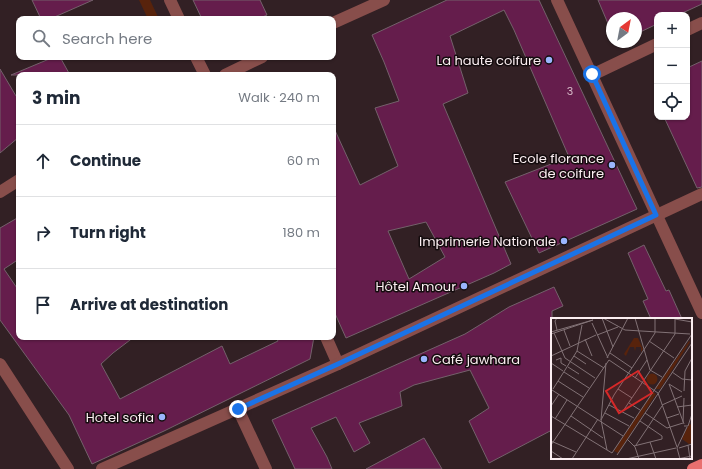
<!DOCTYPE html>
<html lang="en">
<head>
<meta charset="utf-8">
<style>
  :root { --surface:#fff; --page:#f2f2f3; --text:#1f2937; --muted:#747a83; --line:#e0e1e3 }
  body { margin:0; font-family:Poppins,sans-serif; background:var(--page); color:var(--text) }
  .controls { position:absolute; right:12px; top:12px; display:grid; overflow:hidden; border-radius:8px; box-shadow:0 1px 3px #0004 }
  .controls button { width:36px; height:36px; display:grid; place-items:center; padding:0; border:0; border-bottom:1px solid var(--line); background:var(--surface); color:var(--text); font:20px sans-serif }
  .compass { position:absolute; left:606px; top:12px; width:36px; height:36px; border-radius:50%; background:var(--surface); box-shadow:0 1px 3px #0004; rotate:32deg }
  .stop { position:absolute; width:12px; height:12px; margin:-9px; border:3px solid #1a73e8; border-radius:50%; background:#fff }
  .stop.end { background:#1a73e8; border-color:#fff; box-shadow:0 1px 4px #0008 }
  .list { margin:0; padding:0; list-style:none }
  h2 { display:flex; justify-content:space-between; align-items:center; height:52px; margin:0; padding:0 16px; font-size:17px }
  h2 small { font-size:13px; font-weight:400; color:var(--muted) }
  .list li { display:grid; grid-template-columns:26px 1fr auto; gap:12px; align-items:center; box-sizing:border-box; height:72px; padding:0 16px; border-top:1px solid var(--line) }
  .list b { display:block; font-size:15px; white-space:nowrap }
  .list em { font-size:13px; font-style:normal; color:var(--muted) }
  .icon { flex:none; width:22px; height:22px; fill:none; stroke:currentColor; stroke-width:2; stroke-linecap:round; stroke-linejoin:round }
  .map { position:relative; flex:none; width:702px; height:469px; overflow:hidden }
  .search { position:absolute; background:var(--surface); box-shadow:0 1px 3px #0004; left:16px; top:16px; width:320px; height:44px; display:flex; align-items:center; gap:10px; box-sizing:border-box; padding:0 14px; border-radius:8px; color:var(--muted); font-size:15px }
  .panel { position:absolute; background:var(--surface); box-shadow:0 1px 3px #0004; left:16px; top:72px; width:320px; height:268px; border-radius:8px }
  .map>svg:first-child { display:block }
  .green { fill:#58230c }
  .building { fill:#651d4c; stroke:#74616b; fill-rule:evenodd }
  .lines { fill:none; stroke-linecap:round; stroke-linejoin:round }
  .minor { stroke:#884e4b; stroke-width:12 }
  .major { stroke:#e9706f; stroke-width:12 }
  .route { stroke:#1a73e8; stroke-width:5 }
  .poi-dot { fill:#9ab5fd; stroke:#140c0e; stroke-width:1.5 }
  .labels { text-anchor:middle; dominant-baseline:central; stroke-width:3; stroke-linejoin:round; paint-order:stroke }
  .number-label { font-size:11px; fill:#d6bac8 }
  .poi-label { font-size:13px; fill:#fbeef1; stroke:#140c0e; text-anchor:end }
  .inset-road { fill:none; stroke:#827276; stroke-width:1 }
  .view { fill:#d62828; fill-opacity:0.15; stroke:#d62828; stroke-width:2 }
  .inset-edge { fill:none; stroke:#fbeef1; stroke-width:2 }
</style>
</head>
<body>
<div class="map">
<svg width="702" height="469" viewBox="0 0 702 469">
  <rect width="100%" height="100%" fill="#322024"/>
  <path class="green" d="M139,0h11l9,19h-11z"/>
  <g class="building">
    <path d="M32,0h61l-43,19h-9z"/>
    <path d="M193,0h67l7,15 -9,4h-56z"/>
    <path d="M447,0h92l98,209 -98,44 -34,-71 64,-25 -55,-127 -10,-20 -54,26 18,57 -25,11 68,160 -17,9 -148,65 -13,-29v-183l27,59 38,-19 -23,-58 24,-7 -15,-39 -12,-27zM426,222l19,35 -36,22 -21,-48z"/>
    <path d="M598,0h104v4l-24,11h-21v9l-21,10v-16h-24v15z"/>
    <path d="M54,57h6l10,18h-59z"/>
    <path d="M702,61v126l-5,1 -33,-71h23v-49z"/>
    <path d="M0,69l16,27 3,3v38l-19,16z"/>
    <path d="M19,217v42l-15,10 15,22v46h115l-21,16 -12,11 19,35 102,-53 8,18 48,-23 -2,-4h38l-4,22 -146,72 -72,33 -23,-49 -69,-95v-92z"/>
    <path d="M644,245l22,46 3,-1 13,29h-31l-8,-18 5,-2 -20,-46z"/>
    <path d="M554,287l9,19 -11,5v119l-63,33 -20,-42 20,-13 -19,-38 -56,15 -14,7 2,14 -43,17 11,20 -16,9 -18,-35 -25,11 16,29 5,12h-37l-23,-49 193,-86 44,-27z"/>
    <path d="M424,438l18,31h-76z"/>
  </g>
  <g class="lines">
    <g class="minor">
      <path d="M170,0l9,19"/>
      <path d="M557,0l145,313"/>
      <path d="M333,23l51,-23"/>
      <path d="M687,30l15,-7"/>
      <path d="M196,57l9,18"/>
      <path d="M225,75l37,-18"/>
      <path d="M592,75l65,-31"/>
      <path d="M0,192l19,-12"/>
      <path d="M326,337l12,27"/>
      <path d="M0,364l68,105"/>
      <path d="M238,409l28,60"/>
      <path d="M102,469l236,-105 364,-170"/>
    </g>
    <path class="major" d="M693,469l9,-4"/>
  </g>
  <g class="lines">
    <path class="route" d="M238,409l100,-45 318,-149 -64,-141"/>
  </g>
  <g class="poi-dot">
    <circle cx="549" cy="60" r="4"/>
    <circle cx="612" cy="165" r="4"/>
    <circle cx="564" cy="241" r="4"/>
    <circle cx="464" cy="286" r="4"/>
    <circle cx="424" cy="359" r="4"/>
    <circle cx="162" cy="417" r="4"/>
  </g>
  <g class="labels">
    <g class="number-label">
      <text x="570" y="91">3</text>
    </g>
    <g class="poi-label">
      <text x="541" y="60">La haute coifure</text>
      <text x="604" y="158">Ecole florance<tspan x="604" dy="15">de coifure</tspan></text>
      <text x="556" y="241">Imprimerie Nationale</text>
      <text x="456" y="286">Hôtel Amour</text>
      <text x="432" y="359" text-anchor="start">Café jawhara</text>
      <text x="154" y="417">Hotel sofia</text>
    </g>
  </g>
  <g transform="translate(551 318)">
    <rect width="141" height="141" fill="#322024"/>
    <path d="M83,20h4l5,11 -2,3v-5h-5l-1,4 -1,-4h-4l-4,9 -2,-2zM139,24l-30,47h-5l34,-48zM95.5 61a5.5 5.5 0 1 1 11 0a5.5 5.5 0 1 1-11 0ZM102,74l3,2 -38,59 -4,-2zM138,106l3,1v18l-3,1 -7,-5z" fill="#58230c"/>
    <path class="inset-road" d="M6,0l-2,3 2,9M51,0l11,29M52,0l22,12 65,4M84,0l15,52 12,7M124,1l17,3M41,5l16,35M13,12l6,16M0,14l42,-12 -42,14M3,15l11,25 30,20M46,17l21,-8M34,21l7,17M98,23l25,17M26,33l27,17M59,35l22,15M0,38l45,-21M23,38l12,8M56,40l21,-40M5,42l5,-2v5l5,3M58,42l49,33 19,54M0,45l12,8M55,45l-5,57 6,30M17,49l11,7M13,54l25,16M121,54l10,7 10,1M84,60l12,-18M7,63l25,16M118,66l15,40M118,66l13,8M2,71l24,-38 5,-26M67,71l14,9M1,72l71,46M133,73l1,-20 7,-13M78,85l11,7M58,87l25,13M111,87l20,-9M0,88l8,-12M126,89l15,-2M72,93l52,-77v-16M54,95l24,13M94,95l22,15 16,-5M0,98l61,37M20,98l32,22M116,100l12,-4M4,101l12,-19M50,102l13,-25 41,-62v-15M132,104l1,-24M133,108h4l4,-12M76,121l8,8 4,12M0,123l25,11M99,124l6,17M0,127l58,-85M85,127l26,-39M137,127l2,14M83,128l28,-7v-3l-22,-15M128,130l13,-4M0,133l12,8M61,135l80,-119M66,137l75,-112M21,141l26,-40M75,141l50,-11M126,141l15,-3M129,141l-3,-11 10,-21"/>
    <path class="view" d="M87,53l14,22 -33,20 -13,-22z"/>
    <rect width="141" height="141" class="inset-edge"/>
  </g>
</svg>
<div class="controls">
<button>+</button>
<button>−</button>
<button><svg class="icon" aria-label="locate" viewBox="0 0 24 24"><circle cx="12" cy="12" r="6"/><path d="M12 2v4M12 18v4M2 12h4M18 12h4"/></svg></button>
</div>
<svg class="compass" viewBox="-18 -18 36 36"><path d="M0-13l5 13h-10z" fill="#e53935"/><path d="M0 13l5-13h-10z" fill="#747a83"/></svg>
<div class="stop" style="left:592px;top:74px"></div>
<div class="stop end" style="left:238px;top:409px"></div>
<div class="search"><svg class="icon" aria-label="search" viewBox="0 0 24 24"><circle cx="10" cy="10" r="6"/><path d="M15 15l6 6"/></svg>Search here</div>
<section class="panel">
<h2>3 min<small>Walk · 240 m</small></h2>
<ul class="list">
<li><svg class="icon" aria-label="ahead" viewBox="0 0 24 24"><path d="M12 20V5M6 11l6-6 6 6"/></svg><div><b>Continue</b></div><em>60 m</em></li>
<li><svg class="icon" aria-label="right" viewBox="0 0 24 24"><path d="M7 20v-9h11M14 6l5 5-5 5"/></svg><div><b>Turn right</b></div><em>180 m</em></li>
<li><svg class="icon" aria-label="arrive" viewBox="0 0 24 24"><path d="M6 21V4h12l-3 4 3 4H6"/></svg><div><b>Arrive at destination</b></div></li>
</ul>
</section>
</div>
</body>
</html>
